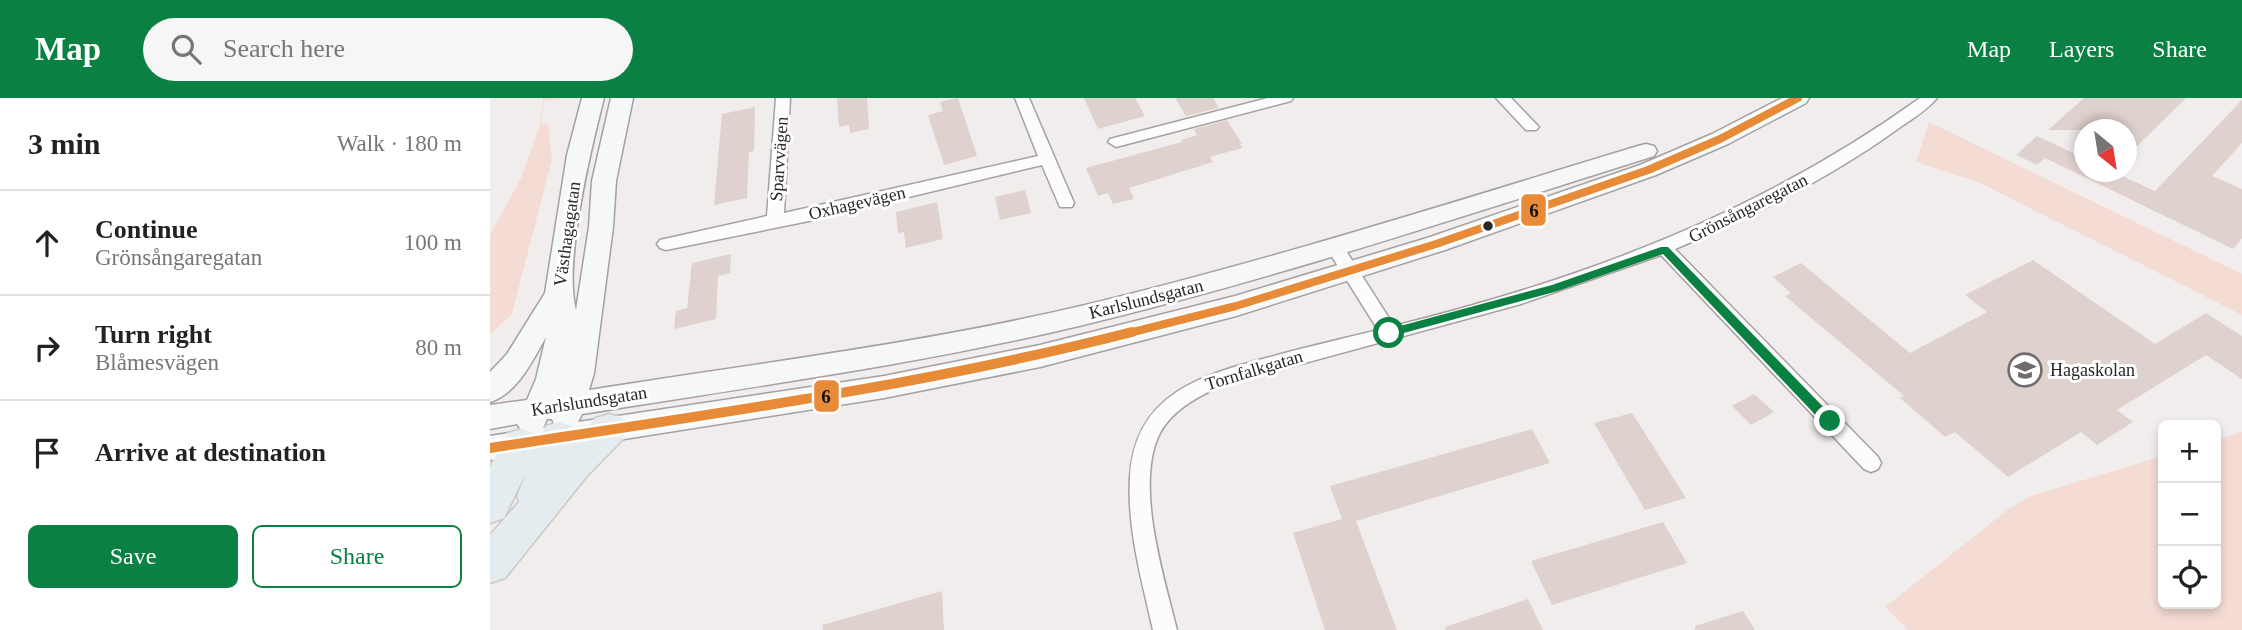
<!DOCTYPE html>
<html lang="en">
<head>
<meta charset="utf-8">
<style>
  :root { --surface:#fff; --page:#f6f6f6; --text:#222; --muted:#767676; --line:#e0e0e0; --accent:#0b8043 }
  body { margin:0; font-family:"Times New Roman",serif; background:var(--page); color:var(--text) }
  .controls { position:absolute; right:21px; bottom:21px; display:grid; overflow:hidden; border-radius:10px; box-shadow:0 4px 10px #0003 }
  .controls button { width:63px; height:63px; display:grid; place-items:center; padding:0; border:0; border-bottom:2px solid var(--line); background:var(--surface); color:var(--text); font:35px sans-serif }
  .compass { position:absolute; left:1584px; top:21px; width:63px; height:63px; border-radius:50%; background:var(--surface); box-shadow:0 4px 10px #0003; rotate:150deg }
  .stop { position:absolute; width:21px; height:21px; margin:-16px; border:5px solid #0b8043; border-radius:50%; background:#fff }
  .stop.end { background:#0b8043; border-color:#fff; box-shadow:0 2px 7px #0008 }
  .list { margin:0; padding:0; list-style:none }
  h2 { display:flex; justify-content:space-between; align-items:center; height:91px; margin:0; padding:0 28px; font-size:30px }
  h2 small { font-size:23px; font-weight:400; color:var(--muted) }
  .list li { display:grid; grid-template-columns:46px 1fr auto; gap:21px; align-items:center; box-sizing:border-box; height:105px; padding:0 28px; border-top:2px solid var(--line) }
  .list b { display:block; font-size:26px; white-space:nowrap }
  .list p { margin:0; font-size:23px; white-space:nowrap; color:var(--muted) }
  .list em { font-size:23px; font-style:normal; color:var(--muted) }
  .actions { display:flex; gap:14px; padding:21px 28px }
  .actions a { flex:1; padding:16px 0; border:2px solid var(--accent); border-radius:10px; text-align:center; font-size:24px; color:var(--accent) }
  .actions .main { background:var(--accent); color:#fff }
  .icon { flex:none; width:38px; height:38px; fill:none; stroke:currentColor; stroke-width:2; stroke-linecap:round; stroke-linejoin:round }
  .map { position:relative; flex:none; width:1752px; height:532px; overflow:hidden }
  header { display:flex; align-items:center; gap:42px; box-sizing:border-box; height:98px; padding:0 35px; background:var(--accent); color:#fff }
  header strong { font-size:33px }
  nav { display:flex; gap:38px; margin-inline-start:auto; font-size:24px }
  .search { width:490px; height:63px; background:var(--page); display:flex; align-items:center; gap:18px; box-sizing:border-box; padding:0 24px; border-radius:38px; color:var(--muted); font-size:26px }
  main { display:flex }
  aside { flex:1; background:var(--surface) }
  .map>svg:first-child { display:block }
  .green { fill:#f4dcd5 }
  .building { fill:#dfd2ce }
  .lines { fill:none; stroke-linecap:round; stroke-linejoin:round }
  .minor-casing { stroke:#a5a1a0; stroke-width:3 }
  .secondary-casing { stroke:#a5a1a0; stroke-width:3 }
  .motorway-casing { stroke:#cbc9c8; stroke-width:3 }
  .minor { fill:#fdfcfc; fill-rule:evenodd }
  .secondary { fill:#f6f7f8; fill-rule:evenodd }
  .motorway { fill:#e4ecef; fill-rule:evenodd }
  .bus-1-far1-casing { stroke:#fff; stroke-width:12 }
  .bus-1-casing { stroke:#fff; stroke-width:15 }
  .bus-1-far1 { stroke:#e78b38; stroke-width:8 }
  .bus-1 { stroke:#e78b38; stroke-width:10 }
  .route { fill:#0b8043 }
  .bus-dot { fill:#2a2726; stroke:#fff; stroke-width:2.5 }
  .labels { text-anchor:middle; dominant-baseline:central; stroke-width:6; stroke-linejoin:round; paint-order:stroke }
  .street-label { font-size:18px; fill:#2a2726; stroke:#fff }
  .poi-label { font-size:18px; fill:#2a2726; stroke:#fff; text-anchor:start }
  .line-badge { stroke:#fff; stroke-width:2.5 }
  .pale-badge-label { font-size:19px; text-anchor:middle; font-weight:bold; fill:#111 }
</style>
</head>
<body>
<header>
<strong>Map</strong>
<div class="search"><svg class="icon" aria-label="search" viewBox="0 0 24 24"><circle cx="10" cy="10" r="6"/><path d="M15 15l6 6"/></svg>Search here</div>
<nav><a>Map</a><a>Layers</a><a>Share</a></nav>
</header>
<main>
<aside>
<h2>3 min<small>Walk · 180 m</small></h2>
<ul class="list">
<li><svg class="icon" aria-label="ahead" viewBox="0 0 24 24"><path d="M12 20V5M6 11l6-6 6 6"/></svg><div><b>Continue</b><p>Grönsångaregatan</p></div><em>100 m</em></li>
<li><svg class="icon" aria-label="right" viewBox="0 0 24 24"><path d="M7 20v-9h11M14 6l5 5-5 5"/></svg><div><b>Turn right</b><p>Blåmesvägen</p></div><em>80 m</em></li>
<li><svg class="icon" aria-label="arrive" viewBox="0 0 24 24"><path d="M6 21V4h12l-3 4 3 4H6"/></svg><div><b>Arrive at destination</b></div></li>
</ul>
<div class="actions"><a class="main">Save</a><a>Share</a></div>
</aside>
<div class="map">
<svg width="1752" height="532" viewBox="0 0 1752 532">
  <rect width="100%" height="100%" fill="#f1edec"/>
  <g class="green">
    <path d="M53,0h17l-16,3 -3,24 7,-1 4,35 -40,155 -22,20v-99l31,-57 19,-53z"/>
    <path d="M1439,24l313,152v41l-262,-132 -64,-21z"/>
    <path d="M1752,334v198h-334l-23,-23 125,-99 20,-12 133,-40v148h53v-164z"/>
  </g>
  <g class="building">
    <path d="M347,0h30l2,31 -19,4 -1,-8 -10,2z"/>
    <path d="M468,0l19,58 -33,9 -16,-50 15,-4 -3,-9z"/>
    <path d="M594,0h51l10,18 -47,13z"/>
    <path d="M685,0h38l6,10 -33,8z"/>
    <path d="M1594,0h102l-60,59v-27h-78z"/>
    <path d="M1752,2v43l-30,33 30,13v49l-9,11 -188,-91 -8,7 -21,-10 21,-19 47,22v14h29l42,19z"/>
    <path d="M265,9l-1,44 -5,1 -2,46 -33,7 8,-91z"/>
    <path d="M737,22l15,24h-2l2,4 -32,9 3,5 -84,26 5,11 -21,5 -5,-11 -10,3 -12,-28 96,-26 -1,-2 16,-5 -3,-6z"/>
    <path d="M535,92l6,23 -31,7 -5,-23z"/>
    <path d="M447,104l6,37 -37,9 -2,-16 -6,1 -2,-21z"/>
    <path d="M241,156l-1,19 -12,3 -2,43 -42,10 2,-18 11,-3 5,-45z"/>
    <path d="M1543,162l122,84 51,-31 36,23v43l-36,-24 -89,55 16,12 -36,23 -16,-13 -73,45 -53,-45 -10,5 -45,-39 4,-2 -119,-100 6,-3 -18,-16 28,-14 109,90 77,-41 -22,-17z"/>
    <path d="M1264,296l20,18 -23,13 -19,-19z"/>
    <path d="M1142,315l54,85 -41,12 -51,-87z"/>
    <path d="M1042,331l18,34 -194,58 41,109h-72l-32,-97 49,-14 -12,-33z"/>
    <path d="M1173,424l24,41 -135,42 -21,-44z"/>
    <path d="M452,493l2,39h-121l-1,-5z"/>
    <path d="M1038,501l15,31h-97l-1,-3z"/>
    <path d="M1253,513l12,19h-60v-4z"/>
  </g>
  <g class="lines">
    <defs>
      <g id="minor">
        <path d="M286,0h14l-6,115 254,-57 -23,-58h14l45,105 -2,4h-12l-18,-42 -233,56 -143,29 -6,-2 -3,-4 3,-4 107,-24z"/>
        <path d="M778,0h25l-2,3 -175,46 -8,-5 2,-3z"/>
        <path d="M1006,0h15l25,26 3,3 -3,3h-10z"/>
        <path d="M1430,0h17c-10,12 -25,21 -38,30 -69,50 -145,88 -224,121l203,208 3,6 -3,6 -7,3 -7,-3 -203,-214 -140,49 -297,81c-24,10 -51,24 -64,48 -26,51 4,144 17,197h-24c-11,-49 -26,-101 -23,-152 4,-84 71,-103 140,-121 36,-10 72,-18 108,-27l-52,-83 3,-4h12l53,83c193,-48 364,-112 526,-228z"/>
      </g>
      <path id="secondary" d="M92,0h22c-13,51 -41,164 -28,212l13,-83 3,-46 19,-83h22l-17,83 -3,46 -19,146 -5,17c164,-26 330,-46 492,-84 188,-45 372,-104 557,-160l8,-2 8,2 3,5 -3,5c-191,60 -380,123 -575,170 -163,39 -331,61 -497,88l-4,8 306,-46 156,-31 195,-49 192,-58 213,-73 72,-31 70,-36h27l-3,5 -78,41 -72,31 -211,75 -209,66 -196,51 -156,31 -394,62v-24l32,-5 -5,-7 -27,5v-24l37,-5 9,-21 10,-42c-13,23 -29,57 -56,65v-30l17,-18 38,-61 22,-138zM57,321h5l3,7 -12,2z"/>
      <path id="motorway" d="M119,316l13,4 5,11 -5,11 -35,36 -82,102 -15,5v-48l29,-33 -2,-6 10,-25 -23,47 -14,5v-56l18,-34 13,-4 13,4 5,9 7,-16 13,-4 13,4 6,11 18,-19z"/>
    </defs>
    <use href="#minor" class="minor-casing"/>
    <use href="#secondary" class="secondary-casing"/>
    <use href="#motorway" class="motorway-casing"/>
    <use href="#minor" class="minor"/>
    <use href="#secondary" class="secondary"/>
    <use href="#motorway" class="motorway"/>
    <defs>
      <path id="bus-1-far1" d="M635,236l111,-28 200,-62 212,-74 72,-31 78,-41"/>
      <path id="bus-1" d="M0,350c215,-33 431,-62 642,-116"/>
    </defs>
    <use href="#bus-1-far1" class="bus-1-far1-casing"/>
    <use href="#bus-1" class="bus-1-casing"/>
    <use href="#bus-1-far1" class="bus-1-far1"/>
    <use href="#bus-1" class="bus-1"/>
  </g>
  <path class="route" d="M1171,149h7l166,171v7h-9l-162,-171 -105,37 -169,46 -5,-4 5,-4 163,-44z"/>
  <defs>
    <symbol id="school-ring" viewBox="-11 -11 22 22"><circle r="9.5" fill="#fff" stroke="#706c6b" stroke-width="1.5"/><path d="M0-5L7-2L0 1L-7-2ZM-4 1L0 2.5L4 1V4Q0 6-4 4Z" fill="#706c6b"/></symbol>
  </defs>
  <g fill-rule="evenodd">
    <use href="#school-ring" x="1516" y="253" width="38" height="38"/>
  </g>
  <circle class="bus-dot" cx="998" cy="128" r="6"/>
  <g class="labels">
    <g class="street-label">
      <text transform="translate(289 61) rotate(-86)">Sparvvägen</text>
      <text transform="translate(367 105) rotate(-13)">Oxhagevägen</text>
      <text transform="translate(1258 110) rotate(-27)">Grönsångaregatan</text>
      <text transform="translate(77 136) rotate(-82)">Västhagagatan</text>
      <text transform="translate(656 201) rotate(-14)">Karlslundsgatan</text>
      <text transform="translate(764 272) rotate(-17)">Tornfalkgatan</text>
      <text transform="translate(99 303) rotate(-9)">Karlslundsgatan</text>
    </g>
    <g class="poi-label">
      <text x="1560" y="272">Hagaskolan</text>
    </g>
  </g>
  <g class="line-badge">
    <rect x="1030" y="95" width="27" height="34" rx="7" fill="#e78b38"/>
    <rect x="323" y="281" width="27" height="34" rx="7" fill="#e78b38"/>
  </g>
  <g class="pale-badge-label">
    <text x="1044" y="119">6</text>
    <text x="336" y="305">6</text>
  </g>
</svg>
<div class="controls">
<button>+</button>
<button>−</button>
<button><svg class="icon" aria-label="locate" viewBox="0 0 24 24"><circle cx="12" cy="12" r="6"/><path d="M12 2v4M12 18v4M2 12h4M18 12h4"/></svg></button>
</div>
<svg class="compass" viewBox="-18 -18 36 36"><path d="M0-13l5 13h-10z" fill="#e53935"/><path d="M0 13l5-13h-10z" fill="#767676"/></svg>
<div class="stop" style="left:899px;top:235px"></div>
<div class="stop end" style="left:1340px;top:323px"></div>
</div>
</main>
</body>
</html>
